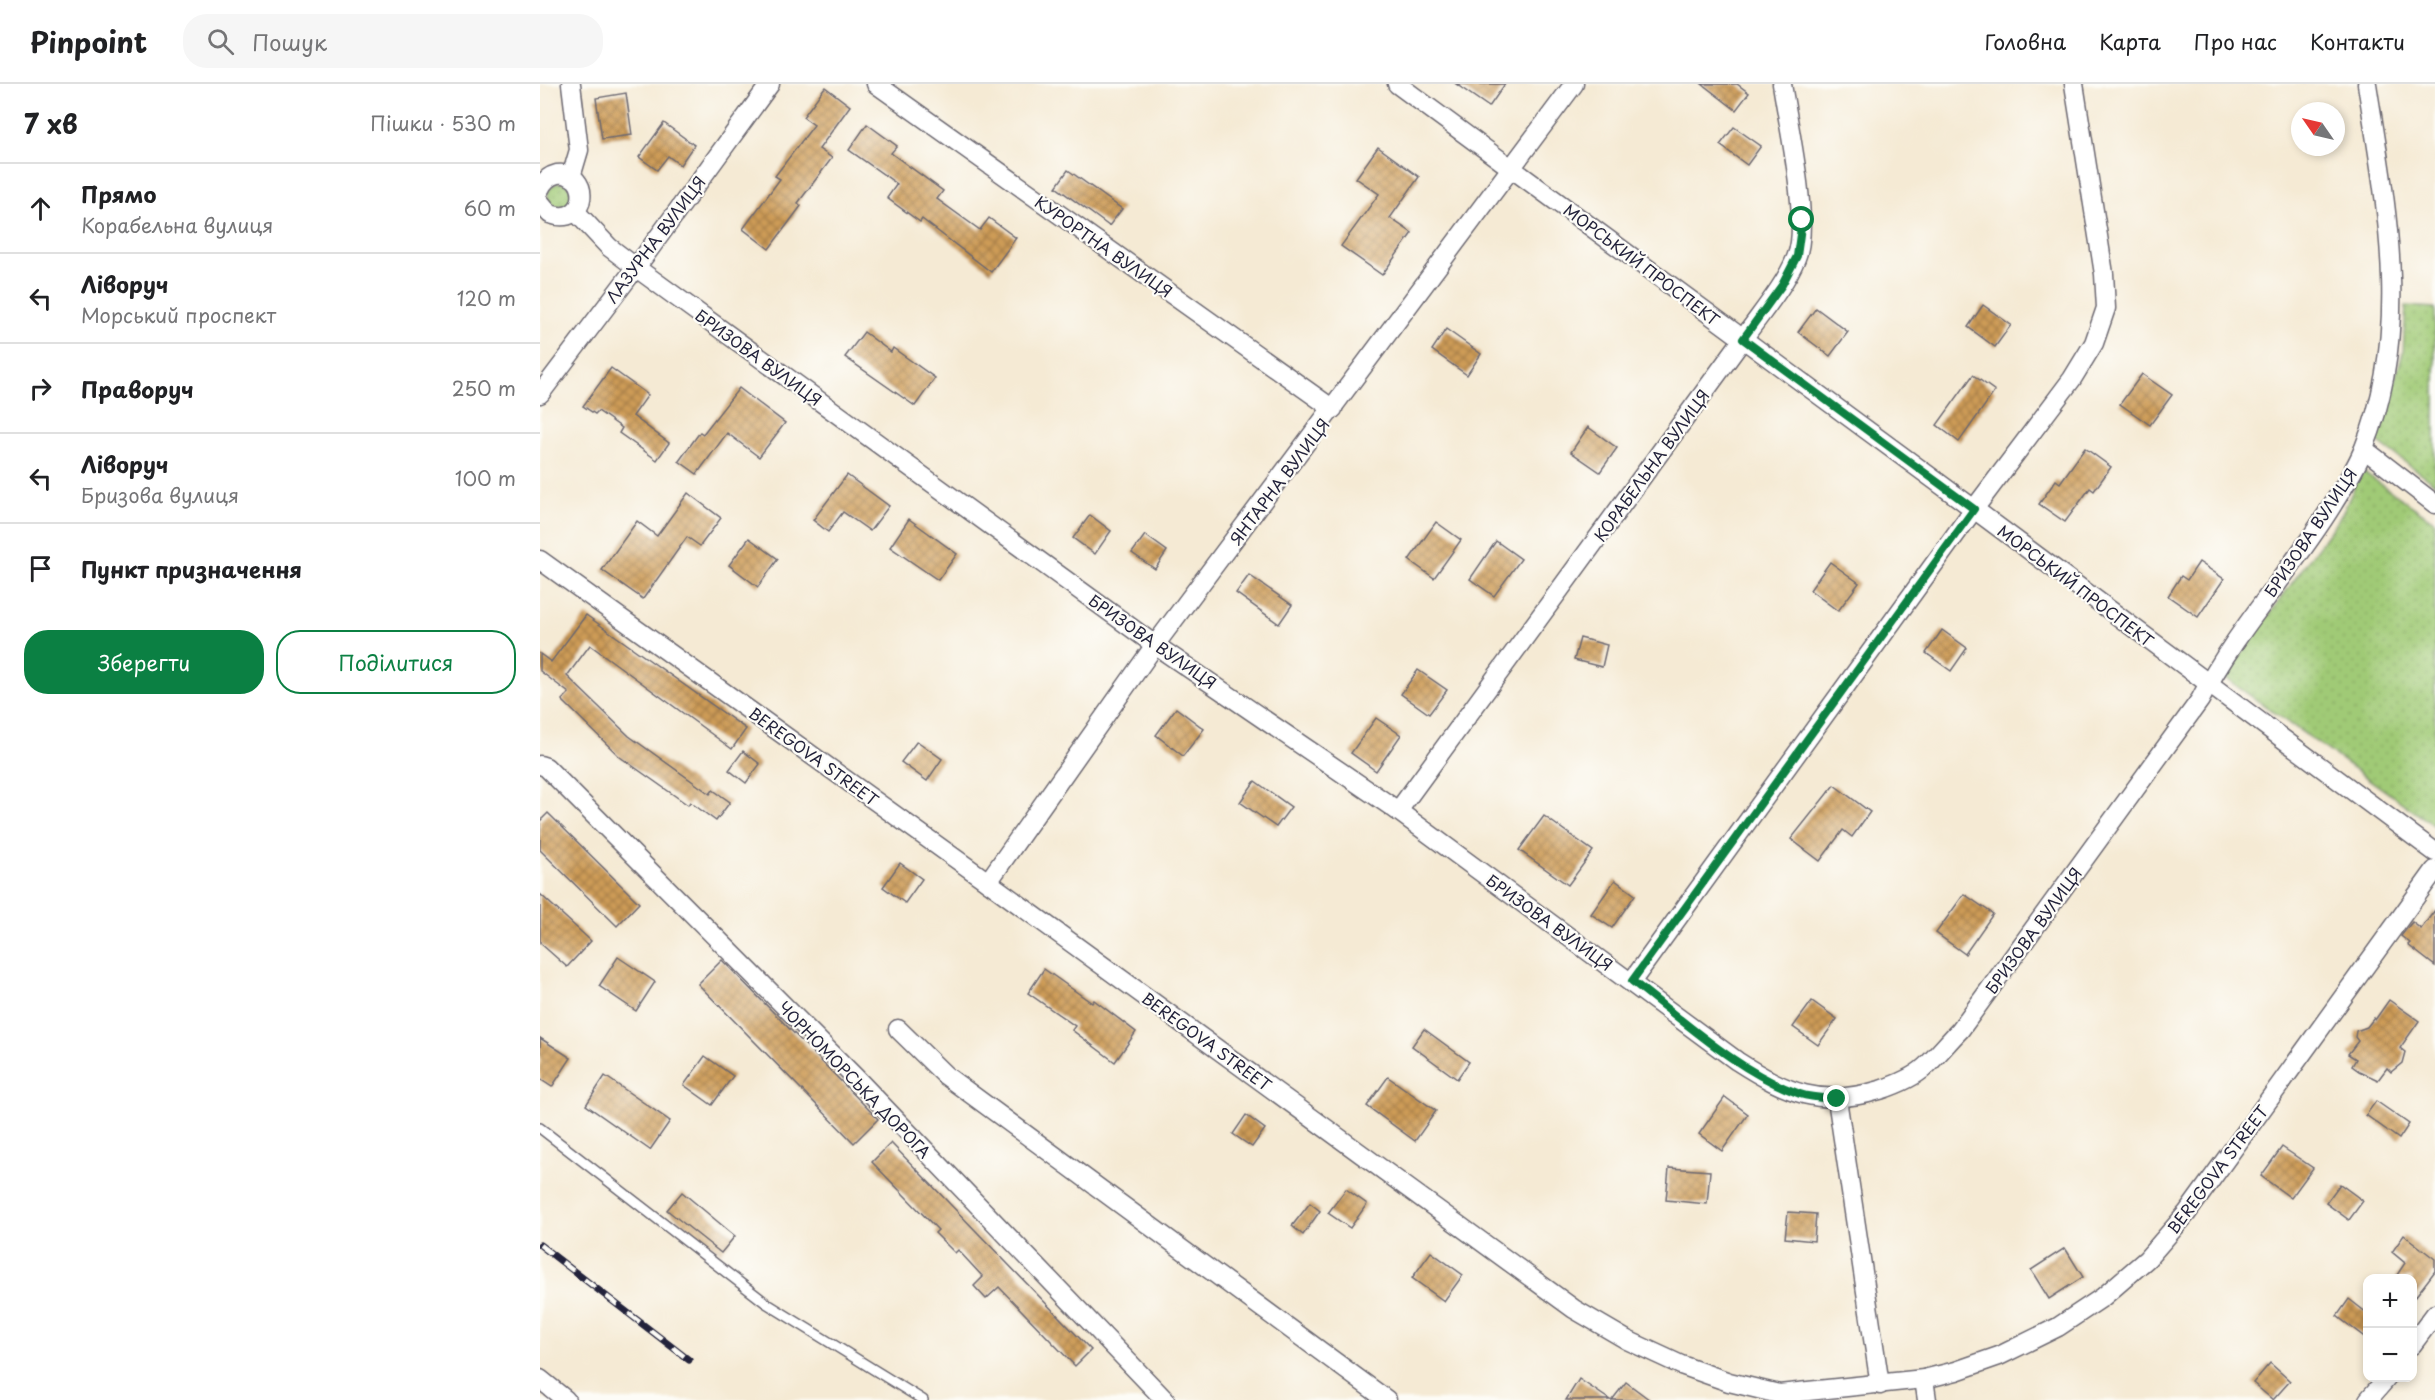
<!DOCTYPE html>
<html lang="uk">
<head>
<meta charset="utf-8">
<style>
  :root { --surface:#fff; --page:#f6f6f6; --text:#202124; --muted:#757577; --line:#e0e0e0; --accent:#0b8043 }
  body { margin:0; font-family:"Playpen Sans",sans-serif; background:var(--page); color:var(--text) }
  .controls { position:absolute; right:18px; bottom:18px; display:grid; overflow:hidden; border-radius:12px; box-shadow:0 3px 9px #0003 }
  .controls button { width:54px; height:54px; display:grid; place-items:center; padding:0; border:0; border-bottom:2px solid var(--line); background:var(--surface); color:var(--text); font:30px sans-serif }
  .compass { position:absolute; left:1751px; top:18px; width:54px; height:54px; border-radius:50%; background:var(--surface); box-shadow:0 3px 9px #0003; rotate:304deg }
  .stop { position:absolute; width:18px; height:18px; margin:-14px; border:4px solid #0b8043; border-radius:50%; background:#fff }
  .stop.end { background:#0b8043; border-color:#fff; box-shadow:0 2px 6px #0008 }
  .list { margin:0; padding:0; list-style:none }
  h2 { display:flex; justify-content:space-between; align-items:center; height:78px; margin:0; padding:0 24px; font-size:26px }
  h2 small { font-size:20px; font-weight:400; color:var(--muted) }
  .list li { display:grid; grid-template-columns:39px 1fr auto; gap:18px; align-items:center; box-sizing:border-box; height:90px; padding:0 24px; border-top:2px solid var(--line) }
  .list b { display:block; font-size:22px; white-space:nowrap }
  .list p { margin:0; font-size:20px; white-space:nowrap; color:var(--muted) }
  .list em { font-size:20px; font-style:normal; color:var(--muted) }
  .actions { display:flex; gap:12px; padding:18px 24px }
  .actions a { flex:1; padding:14px 0; border:2px solid var(--accent); border-radius:24px; text-align:center; font-size:21px; color:var(--accent) }
  .actions .main { background:var(--accent); color:#fff }
  .icon { flex:none; width:33px; height:33px; fill:none; stroke:currentColor; stroke-width:2; stroke-linecap:round; stroke-linejoin:round }
  .map { position:relative; flex:none; width:1895px; height:1316px; overflow:hidden }
  header { display:flex; align-items:center; gap:36px; box-sizing:border-box; height:84px; padding:0 30px; background:var(--surface); border-bottom:2px solid var(--line) }
  header strong { font-size:28px }
  nav { display:flex; gap:33px; margin-inline-start:auto; font-size:21px }
  .search { width:420px; height:54px; background:var(--page); display:flex; align-items:center; gap:15px; box-sizing:border-box; padding:0 21px; border-radius:24px; color:var(--muted); font-size:22px }
  main { display:flex }
  aside { flex:1; background:var(--surface) }
  .map>svg:first-child { display:block }
  .grass { fill:url(#grass-dots); stroke:#617658; stroke-width:1.5 }
  .building { fill:url(#building-cross-hatch) }
  .lines { fill:none; stroke-linecap:round; stroke-linejoin:round }
  .service-casing { stroke:#6c6871; stroke-width:12 }
  .minor-casing { stroke:#6c6871; stroke-width:21 }
  .service { stroke:#fff; stroke-width:9 }
  .minor { stroke:#fff; stroke-width:18 }
  .rail-casing { stroke:#22223b; stroke-width:7 }
  .rail { stroke:#fdfcf7; stroke-width:4.5; stroke-dasharray:14; stroke-linecap:butt }
  .route { stroke:#0b8043; stroke-width:8 }
  .labels { text-anchor:middle; dominant-baseline:central; stroke-width:4.5; stroke-linejoin:round; paint-order:stroke }
  .street-label { font-size:16px; fill:#22223b; stroke:#fdfcf7 }
</style>
</head>
<body>
<header>
<strong>Pinpoint</strong>
<div class="search"><svg class="icon" aria-label="search" viewBox="0 0 24 24"><circle cx="10" cy="10" r="6"/><path d="M15 15l6 6"/></svg>Пошук</div>
<nav><a>Головна</a><a>Карта</a><a>Про нас</a><a>Контакти</a></nav>
</header>
<main>
<aside>
<h2>7 хв<small>Пішки · 530 m</small></h2>
<ul class="list">
<li><svg class="icon" aria-label="ahead" viewBox="0 0 24 24"><path d="M12 20V5M6 11l6-6 6 6"/></svg><div><b>Прямо</b><p>Корабельна вулиця</p></div><em>60 m</em></li>
<li><svg class="icon" aria-label="left" viewBox="0 0 24 24"><path d="M17 20v-9H6M10 6l-5 5 5 5"/></svg><div><b>Ліворуч</b><p>Морський проспект</p></div><em>120 m</em></li>
<li><svg class="icon" aria-label="right" viewBox="0 0 24 24"><path d="M7 20v-9h11M14 6l5 5-5 5"/></svg><div><b>Праворуч</b></div><em>250 m</em></li>
<li><svg class="icon" aria-label="left" viewBox="0 0 24 24"><path d="M17 20v-9H6M10 6l-5 5 5 5"/></svg><div><b>Ліворуч</b><p>Бризова вулиця</p></div><em>100 m</em></li>
<li><svg class="icon" aria-label="arrive" viewBox="0 0 24 24"><path d="M6 21V4h12l-3 4 3 4H6"/></svg><div><b>Пункт призначення</b></div></li>
</ul>
<div class="actions"><a class="main">Зберегти</a><a>Поділитися</a></div>
</aside>
<div class="map">
<svg width="1895" height="1316" viewBox="0 0 1895 1316">
  <defs>
    <pattern id="grass-dots" width="8" height="8" patternUnits="userSpaceOnUse" patternTransform="scale(1.5)"><rect width="8" height="8" fill="#a0ca76"/><path d="M2 2h.1M6 6h.1" fill="none" stroke="#8aad67" stroke-width="1.8" stroke-linecap="round"/></pattern>
    <pattern id="building-cross-hatch" width="8" height="8" patternUnits="userSpaceOnUse" patternTransform="scale(1.5)"><rect width="8" height="8" fill="#cd9b57"/><path d="M0 0l8 8M0 8l8-8" fill="none" stroke="#a67e49"/></pattern>
  </defs>
  <rect width="100%" height="100%" fill="#fdfcf7"/>
  <filter id="ink" filterUnits="userSpaceOnUse"><feTurbulence type="fractalNoise" baseFrequency=".0167" numOctaves="2"/><feDisplacementMap in="SourceGraphic" scale="12" xChannelSelector="R" yChannelSelector="G"/><feConvolveMatrix kernelMatrix="1 2 1 2 8 2 1 2 1" color-interpolation-filters="sRGB"/></filter>
  <filter id="wash" filterUnits="userSpaceOnUse"><feTurbulence type="fractalNoise" baseFrequency=".008" numOctaves="4" result="noise"/><feDisplacementMap in="SourceGraphic" scale="24" xChannelSelector="R" yChannelSelector="G"/><feGaussianBlur stdDeviation="1.35" result="paint"/><feColorMatrix in="noise" values="0 0 0 0 0 0 0 0 0 0 0 0 0 0 0 0 0 1.4 0 .05"/><feComposite in="paint" operator="in"/></filter>
  <g filter="url(#wash)">
    <rect width="100%" height="100%" fill="#f5ead4"/>
    <g class="grass">
      <circle cx="20" cy="111" r="12"/>
      <path d="M1866,222l29,2v176l-59,-43 27,-88z"/>
      <path d="M1822,387l73,51v304l-211,-149 118,-163z"/>
    </g>
    <g id="blocks">
      <g class="building">
        <path d="M916,0h49l-16,23z"/>
        <path d="M1162,0h35l12,9 -13,17z"/>
        <path d="M285,3l25,19 -31,43 13,9 -34,45 3,3 -32,43 -26,-20 37,-50 -5,-3 39,-51 -11,-8z"/>
        <path d="M86,9l6,42 -30,4 -6,-41z"/>
        <path d="M124,39l30,22 -14,20 -12,-9 -11,14 -18,-13z"/>
        <path d="M327,40l30,22 -6,7 52,38 -6,8 43,31 9,-12 27,20 -25,34 -69,-53 -2,3 -33,-24 10,-14 -48,-34z"/>
        <path d="M1194,43l27,19 -14,19 -27,-20z"/>
        <path d="M838,63l41,30 -29,41 22,15 -30,42 -41,-29 38,-52 -23,-16z"/>
        <path d="M528,86l54,39 -13,17 -53,-39z"/>
        <path d="M1443,221l28,20 -16,22 -27,-20z"/>
        <path d="M1276,224l32,24 -18,24 -32,-24z"/>
        <path d="M906,245l35,25 -14,21 -35,-25z"/>
        <path d="M324,248l27,20 2,-4 42,30 -20,28 -70,-49z"/>
        <path d="M71,284l37,27 -15,21 36,27 -12,17 -38,-27 3,-5 -24,-17 -3,3 -12,-8z"/>
        <path d="M1602,290l30,21 -22,30 -30,-21z"/>
        <path d="M1433,291l22,16 -36,51 -22,-17z"/>
        <path d="M199,304l46,35 -26,34 -32,-24 -30,41 -18,-13 21,-29 3,2z"/>
        <path d="M1048,343l29,21 -17,24 -29,-20z"/>
        <path d="M1545,364l26,19 -17,24 -4,-3 -25,34 -26,-18 17,-24 4,3z"/>
        <path d="M307,391l42,31 -19,25 -27,-19 -15,20 -15,-12z"/>
        <path d="M148,409l33,25 -21,28 -13,-9 -44,62 -41,-29 35,-49 20,15z"/>
        <path d="M550,431l21,16 -16,23 -22,-16z"/>
        <path d="M369,435l48,35 -19,26 -48,-33z"/>
        <path d="M896,438l25,18 -27,38 -25,-18z"/>
        <path d="M605,451l22,16 -12,18 -23,-16z"/>
        <path d="M209,454l29,21 -20,28 -29,-22z"/>
        <path d="M956,457l25,18 -27,37 -24,-17z"/>
        <path d="M1290,478l29,21 -21,28 -28,-21z"/>
        <path d="M1659,478l25,17 -26,38 -30,-21 13,-20 6,4z"/>
        <path d="M709,491l43,30 -13,19 -43,-31z"/>
        <path d="M46,531l160,114 -14,20 -142,-104 -23,31 62,60 81,58 3,-4 17,12 -14,19 -26,-19 -2,3 -68,-48 -58,-57 7,-7 -29,-22v-17l11,8z"/>
        <path d="M1402,546l25,18 -16,23 -25,-18z"/>
        <path d="M1040,554l27,7 -5,22 -28,-7z"/>
        <path d="M878,586l29,20 -18,24 -28,-20z"/>
        <path d="M636,624l28,21 -21,27 -27,-21z"/>
        <path d="M836,634l25,17 -25,36 -25,-18z"/>
        <path d="M377,657l25,18 -15,22 -26,-19z"/>
        <path d="M203,667l17,13 -14,19 -17,-13z"/>
        <path d="M715,697l36,26 -15,20 -36,-25z"/>
        <path d="M1294,701l36,27 -18,25 -9,-7 -23,31 -29,-22z"/>
        <path d="M8,729l91,90 -22,23 -77,-76v-29z"/>
        <path d="M1004,732l49,35 -25,34 -49,-35z"/>
        <path d="M360,779l22,16 -17,24 -22,-16z"/>
        <path d="M1075,796l20,15 -23,33 -21,-14z"/>
        <path d="M0,810l51,47 -24,26 -27,-24z"/>
        <path d="M1424,810l29,20 -28,40 -29,-21z"/>
        <path d="M1895,826v56l-27,-21 2,-2 -9,-7 11,-14 9,7z"/>
        <path d="M78,873l37,25 -19,29 -37,-25z"/>
        <path d="M182,876l156,159 -24,24 -156,-159z"/>
        <path d="M504,885l48,34 2,-3 42,32 -21,30 -43,-32 3,-4 -47,-33z"/>
        <path d="M1849,916l30,21 -19,27 5,4 -3,11 -11,9 -4,-4 -9,12 -19,-9 -7,-5 4,-7 -8,-5 10,-13 -3,-4 1,-6 11,-4 7,-9 1,2z"/>
        <path d="M1272,917l25,18 -19,26 -25,-18z"/>
        <path d="M884,945l45,33 -12,17 -45,-33z"/>
        <path d="M0,954l31,20 -19,29 -12,-8z"/>
        <path d="M165,972l28,20 -21,29 -28,-20z"/>
        <path d="M65,992l65,45 -20,29 -64,-45z"/>
        <path d="M848,993l48,34 -21,30 -48,-35z"/>
        <path d="M1185,1013l23,17 -26,37 -23,-17z"/>
        <path d="M1836,1017l33,23 -10,15 -33,-24z"/>
        <path d="M706,1031l19,14 -13,18 -19,-13z"/>
        <path d="M351,1059l200,207 -16,16 -76,-79 -13,12 -12,-13 9,-9 -25,-27 -3,3 -20,-20 3,-3 -66,-68z"/>
        <path d="M1742,1063l31,21 -22,30 -30,-22z"/>
        <path d="M1129,1084l41,3 -3,33 -41,-4z"/>
        <path d="M1800,1100l23,17 -14,19 -23,-17z"/>
        <path d="M806,1105l21,15 -17,24 -22,-15z"/>
        <path d="M142,1108l53,44 -14,17 -54,-43z"/>
        <path d="M770,1119l10,8 -17,24 -11,-9z"/>
        <path d="M1248,1128l28,2 -2,27 -29,-3z"/>
        <path d="M1864,1151l31,24v12l-23,30v-23h-17l10,-15 -13,-11z"/>
        <path d="M1525,1164l18,29 -34,22 -18,-29z"/>
        <path d="M891,1168l32,23 -19,26 -32,-23z"/>
        <path d="M1809,1215l18,14v26l-30,-23z"/>
        <path d="M1730,1279l20,18 -17,19 -20,-17z"/>
        <path d="M1039,1295l31,21h-44z"/>
        <path d="M1086,1298l24,18h-38z"/>
      </g>
    </g>
  </g>
  <g filter="url(#ink)">
    <use href="#blocks" fill-opacity="0" stroke="#6c6871" stroke-width="1.5"/>
    <g class="lines">
      <defs>
        <path id="service" d="M0,1044l226,175 157,97"/>
        <g id="minor">
          <path d="M336,0l457,325"/>
          <path d="M857,0l577,425 461,343"/>
          <path d="M31,93l8,-27 -8,-66"/>
          <path d="M0,105c3,-7 9,-13 17,-15 35,-4 32,54 -7,40l-10,-12"/>
          <path d="M35,127l34,36 33,25 513,373 243,166 339,250c50,32 83,47 143,29 15,-5 33,-12 45,-23 12,-11 23,-25 35,-37l240,-330c36,-71 92,-129 133,-196 11,-18 24,-37 31,-56 48,-119 22,-242 3,-364"/>
          <path d="M0,310l106,-140 124,-170"/>
          <path d="M1824,365l71,55"/>
          <path d="M0,476l448,322 586,427 53,31 54,25 48,17 50,12 145,-15 32,-8 43,-15 59,-29 45,-30 44,-38 40,-46 248,-343"/>
          <path d="M0,681l6,2 309,310 310,323"/>
          <path d="M858,727l345,-472c18,-26 41,-52 53,-81 15,-34 -8,-134 -14,-174"/>
          <path d="M448,798l167,-237 419,-561"/>
          <path d="M1092,897l342,-472 98,-130 22,-36 12,-35 -2,-34 -30,-190"/>
          <path d="M358,945l47,46 442,325"/>
          <path d="M1297,1015l43,286"/>
          <path d="M1872,1261l23,-31"/>
          <path d="M0,1295l26,21"/>
          <path d="M1384,1295l3,21"/>
          <path d="M1828,1316l19,-22"/>
        </g>
      </defs>
      <use href="#service" class="service-casing"/>
      <use href="#minor" class="minor-casing"/>
      <use href="#service" class="service"/>
      <use href="#minor" class="minor"/>
      <defs>
        <path id="rail" d="M0,1161l149,115"/>
      </defs>
      <use href="#rail" class="rail-casing"/>
      <use href="#rail" class="rail"/>
    </g>
  </g>
  <g class="lines" filter="url(#ink)">
    <path class="route" d="M1262,136l-5,36 -15,29 -39,54 231,170 -342,472c52,40 107,92 168,113 12,4 25,4 37,5"/>
  </g>
  <g class="labels">
    <g class="street-label">
      <text transform="translate(115 155) rotate(-53)">ЛАЗУРНА ВУЛИЦЯ</text>
      <text transform="translate(564 162) rotate(35)">КУРОРТНА ВУЛИЦЯ</text>
      <text transform="translate(1102 180) rotate(37)">МОРСЬКИЙ ПРОСПЕКТ</text>
      <text transform="translate(219 273) rotate(36)">БРИЗОВА ВУЛИЦЯ</text>
      <text transform="translate(1111 381) rotate(-54)">КОРАБЕЛЬНА ВУЛИЦЯ</text>
      <text transform="translate(739 397) rotate(-53)">ЯНТАРНА ВУЛИЦЯ</text>
      <text transform="translate(1770 448) rotate(-56)">БРИЗОВА ВУЛИЦЯ</text>
      <text transform="translate(1536 501) rotate(37)">МОРСЬКИЙ ПРОСПЕКТ</text>
      <text transform="translate(613 557) rotate(35)">БРИЗОВА ВУЛИЦЯ</text>
      <text transform="translate(274 672) rotate(36)">BEREGOVA STREET</text>
      <text transform="translate(1010 838) rotate(36)">БРИЗОВА ВУЛИЦЯ</text>
      <text transform="translate(1493 846) rotate(-54)">БРИЗОВА ВУЛИЦЯ</text>
      <text transform="translate(667 957) rotate(36)">BEREGOVA STREET</text>
      <text transform="translate(315 995) rotate(46)">ЧОРНОМОРСЬКА ДОРОГА</text>
      <text transform="translate(1677 1085) rotate(-53)">BEREGOVA STREET</text>
    </g>
  </g>
</svg>
<div class="controls">
<button>+</button>
<button>−</button>
</div>
<svg class="compass" viewBox="-18 -18 36 36"><path d="M0-13l5 13h-10z" fill="#e53935"/><path d="M0 13l5-13h-10z" fill="#757577"/></svg>
<div class="stop" style="left:1262px;top:136px"></div>
<div class="stop end" style="left:1297px;top:1015px"></div>
</div>
</main>
</body>
</html>
